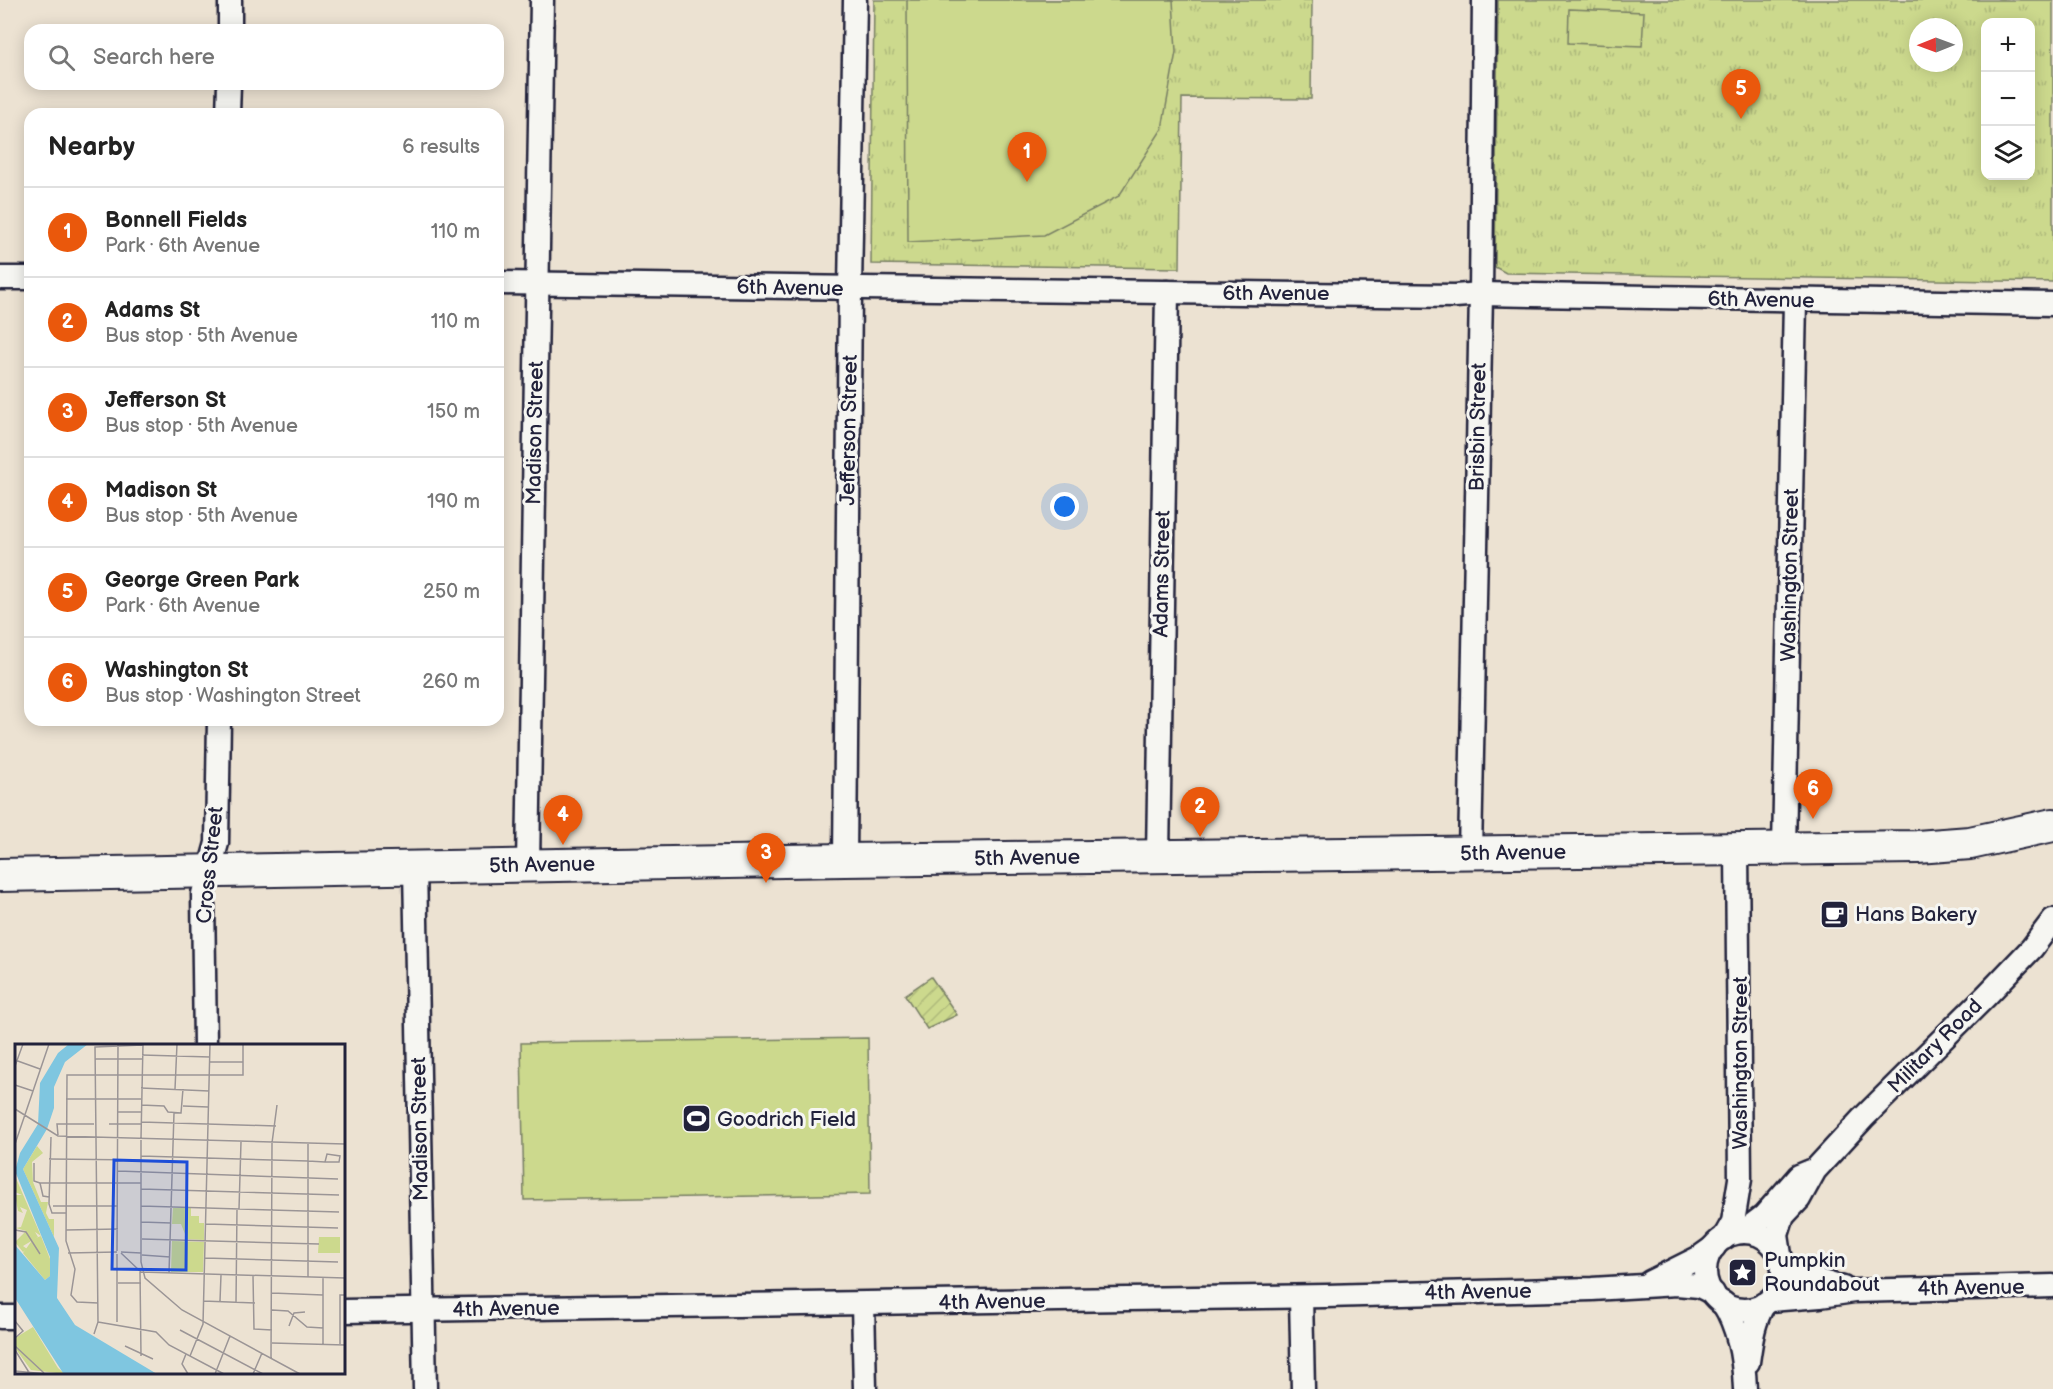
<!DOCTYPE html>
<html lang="en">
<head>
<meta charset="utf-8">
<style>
  :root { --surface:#fff; --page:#f6f6f6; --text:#222; --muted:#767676; --line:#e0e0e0; --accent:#ea580c }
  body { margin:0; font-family:"Balsamiq Sans",sans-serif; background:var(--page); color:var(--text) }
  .controls { position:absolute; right:18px; top:18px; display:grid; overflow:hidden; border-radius:12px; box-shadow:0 3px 15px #0003 }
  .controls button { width:54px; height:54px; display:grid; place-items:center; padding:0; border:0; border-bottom:2px solid var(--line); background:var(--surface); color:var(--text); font:30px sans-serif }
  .compass { position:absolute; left:1909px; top:18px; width:54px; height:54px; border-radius:50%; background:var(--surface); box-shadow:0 3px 15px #0003; rotate:269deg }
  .you { position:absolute; left:1065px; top:507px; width:21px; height:21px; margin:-15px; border:4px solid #fff; border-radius:50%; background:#1a73e8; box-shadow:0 0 0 9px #1a73e833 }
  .badge { display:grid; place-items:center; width:39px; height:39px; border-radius:50%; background:var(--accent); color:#fff; font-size:20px; font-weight:700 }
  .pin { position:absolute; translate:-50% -50px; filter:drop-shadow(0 2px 3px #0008) }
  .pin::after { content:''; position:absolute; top:32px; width:21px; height:18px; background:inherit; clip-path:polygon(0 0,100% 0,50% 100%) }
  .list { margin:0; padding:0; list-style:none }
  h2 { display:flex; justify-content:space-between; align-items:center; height:78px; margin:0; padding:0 24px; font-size:26px }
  h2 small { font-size:20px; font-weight:400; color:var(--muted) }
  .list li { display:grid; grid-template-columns:39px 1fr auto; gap:18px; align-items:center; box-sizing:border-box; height:90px; padding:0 24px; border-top:2px solid var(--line) }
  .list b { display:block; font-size:22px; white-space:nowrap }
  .list p { margin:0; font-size:20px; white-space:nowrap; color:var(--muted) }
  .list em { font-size:20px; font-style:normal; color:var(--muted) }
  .icon { flex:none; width:33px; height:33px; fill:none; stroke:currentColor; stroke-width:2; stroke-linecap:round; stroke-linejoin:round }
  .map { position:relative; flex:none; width:2053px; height:1389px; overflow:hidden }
  .search { position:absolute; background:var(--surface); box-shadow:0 3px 15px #0003; left:24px; top:24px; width:480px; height:66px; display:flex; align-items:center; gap:15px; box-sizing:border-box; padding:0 21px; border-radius:18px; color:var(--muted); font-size:22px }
  .panel { position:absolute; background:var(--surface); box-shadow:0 3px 15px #0003; left:24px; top:108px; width:480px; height:618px; border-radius:18px }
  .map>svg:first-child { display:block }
  .grass { fill:url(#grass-tufts); stroke:#777e64; stroke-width:1.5; fill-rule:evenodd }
  .garden { fill:url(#garden-furrows); stroke:#777e64; stroke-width:1.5 }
  .pitch { fill:#ccd98d; stroke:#777e64; stroke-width:1.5 }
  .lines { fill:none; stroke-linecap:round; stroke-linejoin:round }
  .street-casing { stroke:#22223b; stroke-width:27 }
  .secondary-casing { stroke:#22223b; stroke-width:36 }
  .street { stroke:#f6f6f2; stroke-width:22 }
  .secondary { stroke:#f6f6f2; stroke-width:32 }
  .labels { text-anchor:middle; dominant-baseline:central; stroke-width:6; stroke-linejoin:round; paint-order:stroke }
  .street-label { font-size:21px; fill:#22223b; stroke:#f6f6f2 }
  .poi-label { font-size:21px; fill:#22223b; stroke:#f6f6f2; text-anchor:start }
  .inset-road { fill:none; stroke:#9b9596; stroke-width:1.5 }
  .view { fill:#1d4ed8; fill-opacity:0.15; stroke:#1d4ed8; stroke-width:3 }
  .inset-edge { fill:none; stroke:#22223b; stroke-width:3 }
</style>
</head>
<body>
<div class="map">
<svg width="2053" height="1389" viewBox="0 0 2053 1389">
  <defs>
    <pattern id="grass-tufts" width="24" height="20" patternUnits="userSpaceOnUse" patternTransform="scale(1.5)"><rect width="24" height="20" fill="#ccd98d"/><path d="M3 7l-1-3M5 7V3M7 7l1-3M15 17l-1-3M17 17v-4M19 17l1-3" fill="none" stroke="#afba7b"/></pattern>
    <pattern id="garden-furrows" width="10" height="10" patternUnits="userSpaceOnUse" patternTransform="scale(1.5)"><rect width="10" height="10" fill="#ccd98d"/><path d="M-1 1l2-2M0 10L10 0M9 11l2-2" fill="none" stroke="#afba7b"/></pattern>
  </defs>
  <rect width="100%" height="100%" fill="#ece2d2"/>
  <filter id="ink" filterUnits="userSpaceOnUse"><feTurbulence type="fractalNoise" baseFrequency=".0167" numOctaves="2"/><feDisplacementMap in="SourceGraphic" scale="12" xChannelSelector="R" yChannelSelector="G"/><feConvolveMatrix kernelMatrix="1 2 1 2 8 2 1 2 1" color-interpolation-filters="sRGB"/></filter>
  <g filter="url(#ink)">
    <g class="grass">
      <path d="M874,0h438l-1,99 -129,-1 -2,170 -309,-4z"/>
      <path d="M1498,0h555v282l-547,-9 -11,-6zM1986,22h44v154h-44zM1918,27h36v36h-36z"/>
    </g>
    <path class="garden" d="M931,977l26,38 -30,14 -22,-34z"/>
    <g class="pitch">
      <path d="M907,0h266l3,52 -14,77 -43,67 -75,39 -136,7z"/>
      <path d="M1569,9l75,3 -2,34 -74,-3z"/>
      <path d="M868,1038l2,156 -346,6 -3,-157z"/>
    </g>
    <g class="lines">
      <defs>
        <g id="street">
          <path d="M230,30v-30"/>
          <path d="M228,114l1,-30"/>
          <path d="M0,278h30"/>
          <path d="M498,283l957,13 26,-2 572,10"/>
          <path d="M1784,849l11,-548"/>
          <path d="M1470,854l11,-560 3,-294"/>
          <path d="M1158,856l9,-564"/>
          <path d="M845,860l5,-571 5,-289"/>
          <path d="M528,865l14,-865"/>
          <path d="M415,868l10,521"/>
          <path d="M205,1046l-2,-152 14,-51 2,-123"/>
          <path d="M1743,1232l21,-16 35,-40 12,-5"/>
          <circle cx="1744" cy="1271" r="39"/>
          <path d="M1724,1238l9,-16 7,-43 -3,-330"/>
          <path d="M1780,1255l-3,-20 6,-19 16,-17 16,-29 48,-52 123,-122 46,-48 21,-28"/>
          <path d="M1783,1266l12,8 48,14"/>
          <path d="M1650,1282l50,-25 14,-10"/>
          <path d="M1301,1297l2,92"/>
          <path d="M1770,1300l50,-4 34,-5 199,-5"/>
          <path d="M1723,1303c16,25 21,56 22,86"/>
          <path d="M863,1304l2,85"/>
          <path d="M344,1311l982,-15 266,-7 85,-5 22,2 14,7"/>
          <path d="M0,1317h16"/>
          <path d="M1748,1362c3,-20 5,-40 16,-58"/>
        </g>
        <path id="secondary" d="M0,875l845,-15 1072,-13 53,-4 83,-18"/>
      </defs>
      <use href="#street" class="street-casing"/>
      <use href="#secondary" class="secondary-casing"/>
      <use href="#street" class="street"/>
      <use href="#secondary" class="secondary"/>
    </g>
  </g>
  <defs>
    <symbol id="cafe-square" viewBox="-11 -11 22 22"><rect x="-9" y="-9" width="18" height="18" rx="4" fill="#22223b" stroke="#f6f6f2"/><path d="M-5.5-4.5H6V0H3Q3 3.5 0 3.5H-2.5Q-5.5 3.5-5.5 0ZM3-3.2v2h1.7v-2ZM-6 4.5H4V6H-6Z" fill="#fff"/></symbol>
    <symbol id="stadium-square" viewBox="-11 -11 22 22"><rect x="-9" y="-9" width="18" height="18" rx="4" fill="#22223b" stroke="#f6f6f2"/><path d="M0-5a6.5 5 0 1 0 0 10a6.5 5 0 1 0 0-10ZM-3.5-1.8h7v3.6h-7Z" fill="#fff"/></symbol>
    <symbol id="sight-square" viewBox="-11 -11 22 22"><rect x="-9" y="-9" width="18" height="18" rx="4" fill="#22223b" stroke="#f6f6f2"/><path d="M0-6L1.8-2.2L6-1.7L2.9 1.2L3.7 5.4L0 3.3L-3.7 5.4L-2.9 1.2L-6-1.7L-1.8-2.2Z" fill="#fff"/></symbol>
  </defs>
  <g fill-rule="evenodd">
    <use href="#cafe-square" x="1818" y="898" width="33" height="33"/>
    <use href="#stadium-square" x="680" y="1102" width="33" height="33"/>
    <use href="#sight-square" x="1726" y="1256" width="33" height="33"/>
  </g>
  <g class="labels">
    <g class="street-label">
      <text transform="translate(790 288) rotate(1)">6th Avenue</text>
      <text x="1276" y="293">6th Avenue</text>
      <text transform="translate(1761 300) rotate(1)">6th Avenue</text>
      <text transform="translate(1478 427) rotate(-89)">Brisbin Street</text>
      <text transform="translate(849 430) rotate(-89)">Jefferson Street</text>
      <text transform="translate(535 433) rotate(-89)">Madison Street</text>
      <text transform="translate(1162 574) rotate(-89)">Adams Street</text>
      <text transform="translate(1790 575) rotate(-89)">Washington Street</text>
      <text transform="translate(1513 853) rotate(-1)">5th Avenue</text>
      <text transform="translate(1027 858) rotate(-1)">5th Avenue</text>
      <text transform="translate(210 865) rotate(-84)">Cross Street</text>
      <text transform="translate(542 865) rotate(-1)">5th Avenue</text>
      <text transform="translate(1935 1046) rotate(-45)">Military Road</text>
      <text transform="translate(1740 1063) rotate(-90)">Washington Street</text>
      <text transform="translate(420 1129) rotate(-91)">Madison Street</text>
      <text transform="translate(1971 1288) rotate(-1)">4th Avenue</text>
      <text transform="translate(1478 1292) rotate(-1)">4th Avenue</text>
      <text transform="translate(992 1302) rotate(-1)">4th Avenue</text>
      <text transform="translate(506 1309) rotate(-1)">4th Avenue</text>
    </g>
    <g class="poi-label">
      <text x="1855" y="914">Hans Bakery</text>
      <text x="717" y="1119">Goodrich Field</text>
      <text x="1764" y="1260">Pumpkin<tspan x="1764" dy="24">Roundabout</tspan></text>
    </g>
  </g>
  <g transform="translate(15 1044)">
    <rect width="330" height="330" fill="#ece2d2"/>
    <path d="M22,102l6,7 -11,9 1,20 8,20h7l-2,11 3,6h5v18l-31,-68zM158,164h18v8h8v7h5v17l-17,-1 -6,-15h-9zM26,192l11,28 -2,12 -5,4 -22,-27 10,-14zM304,193h21v16h-22zM157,197l32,1 -1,30h-32zM18,283l25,41 7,6 -34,-4 -16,-22v-10z" fill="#ccd98d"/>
    <path d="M0,132l26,60 -6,-4 3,5 -15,9 4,3 -4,3 -8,-10 11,-11 -10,-3 5,-1 6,-17 -7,-3 3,6 -5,-2 -3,-16h7l-7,-3z" fill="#ccd98d"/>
    <path d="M158 172a8 8 0 1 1 16 0a8 8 0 1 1-16 0Z" fill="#ccd98d"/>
    <path d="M54,0h19l-23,18 -11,25v21l-7,21 -24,40 36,79 -2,50 18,27 82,49 -94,-1 -48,-75v-53l30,35 5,-4v-19l-35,-86 5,-18 18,-29 2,-41 18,-30z" fill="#7fc6e0"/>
    <path class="inset-road" d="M127,11l68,2M80,15h47M0,16l25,9M194,18h34M0,22l8,-22M0,41l18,6M126,44l68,3M160,45l2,-45M51,55h75M126,61l23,1 4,6 13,1 2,-24M168,62l25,1M0,65l43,27 287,8M103,68h23M126,78l135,4M94,80h32M43,91l-1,-11h37M36,93l-2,67 3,9h14M126,94l2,-94M126,94v124l4,16 37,32 118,64M0,100l34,-100M126,112l167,5 17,1h14l1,-6 -13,-2 -2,8M34,115l91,1M19,119v18l6,2M103,127l220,8M25,139h101M25,139l3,13 6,1M126,145l198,6M38,162h65M126,162l198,6M224,165l2,-67M126,178l30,1M191,180l132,4M0,186l11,2 14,22M51,186l52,-1M127,195l177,5M102,207l1,-206M106,208l20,1M53,209l49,-1M106,209l20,19 204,6M102,210v68M127,211l28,2M190,214l133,4M125,228l1,84M154,229l5,-160M238,232l1,53 18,1M293,233v-133M103,239h23M257,249l51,2M188,257l52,2M205,257l1,-26M83,259l-21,-1 -6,-7 4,-26 -9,-28 1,-166h176v-31M221,259l1,-94M257,266l16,1 19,16 16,1M0,277l8,10 -8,7M83,278l58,10 13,13 55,29M274,282l5,-13 11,-1M165,286l83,44M79,290l4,-12 -3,-275 48,-2M257,299l73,2M308,300v-66M325,300v-49h5M0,302l29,27M110,302l28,13M0,306l15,24M171,310l-4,10 6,10M175,312l13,-32 7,-280M256,314l1,-215 5,-38M0,327l31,3M200,330l15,-38M238,330l9,-21"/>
    <path class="view" d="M99,116l73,2 -1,108 -74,-1z"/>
    <rect width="330" height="330" class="inset-edge"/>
  </g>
</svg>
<div class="controls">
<button>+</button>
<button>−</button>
<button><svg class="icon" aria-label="layers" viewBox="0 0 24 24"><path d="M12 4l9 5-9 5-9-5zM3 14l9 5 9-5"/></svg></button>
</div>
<svg class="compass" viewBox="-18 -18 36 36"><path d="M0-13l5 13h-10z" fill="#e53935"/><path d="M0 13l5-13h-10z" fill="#767676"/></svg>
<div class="you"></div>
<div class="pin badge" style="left:1027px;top:182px">1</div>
<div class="pin badge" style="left:1200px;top:837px">2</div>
<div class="pin badge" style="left:766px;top:883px">3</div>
<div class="pin badge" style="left:563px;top:845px">4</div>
<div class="pin badge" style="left:1741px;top:119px">5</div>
<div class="pin badge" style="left:1813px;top:819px">6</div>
<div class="search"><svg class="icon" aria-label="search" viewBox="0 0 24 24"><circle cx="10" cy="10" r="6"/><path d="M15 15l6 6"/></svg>Search here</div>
<section class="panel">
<h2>Nearby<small>6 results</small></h2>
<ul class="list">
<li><span class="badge">1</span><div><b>Bonnell Fields</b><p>Park · 6th Avenue</p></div><em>110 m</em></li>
<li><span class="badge">2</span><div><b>Adams St</b><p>Bus stop · 5th Avenue</p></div><em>110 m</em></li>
<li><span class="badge">3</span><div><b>Jefferson St</b><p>Bus stop · 5th Avenue</p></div><em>150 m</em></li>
<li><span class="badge">4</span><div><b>Madison St</b><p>Bus stop · 5th Avenue</p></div><em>190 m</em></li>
<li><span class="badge">5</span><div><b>George Green Park</b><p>Park · 6th Avenue</p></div><em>250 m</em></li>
<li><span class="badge">6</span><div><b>Washington St</b><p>Bus stop · Washington Street</p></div><em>260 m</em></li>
</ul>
</section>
</div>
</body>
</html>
